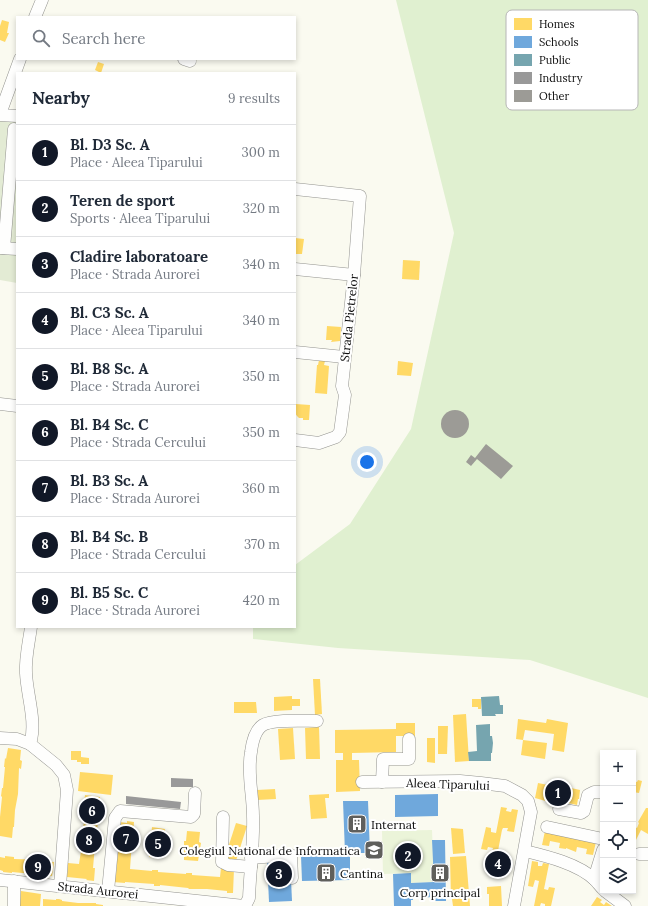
<!DOCTYPE html>
<html lang="en">
<head>
<meta charset="utf-8">
<style>
  :root { --surface:#fff; --page:#f6f6f7; --text:#1f2937; --muted:#747a83; --line:#e0e1e3; --accent:#111827 }
  body { margin:0; font-family:Lora,serif; background:var(--page); color:var(--text) }
  .controls { position:absolute; right:12px; bottom:12px; display:grid; overflow:hidden; border-radius:0px; box-shadow:0 2px 6px #0003 }
  .controls button { width:36px; height:36px; display:grid; place-items:center; padding:0; border:0; border-bottom:1px solid var(--line); background:var(--surface); color:var(--text); font:20px sans-serif }
  .you { position:absolute; left:367px; top:462px; width:14px; height:14px; margin:-10px; border:3px solid #fff; border-radius:50%; background:#1a73e8; box-shadow:0 0 0 6px #1a73e833 }
  .badge { display:grid; place-items:center; width:26px; height:26px; border-radius:50%; background:var(--accent); color:#fff; font-size:13px; font-weight:700 }
  .pin { position:absolute; translate:-50% -50%; border:2px solid #fff; box-shadow:0 1px 4px #0006 }
  .list { margin:0; padding:0; list-style:none }
  h2 { display:flex; justify-content:space-between; align-items:center; height:52px; margin:0; padding:0 16px; font-size:17px }
  h2 small { font-size:13px; font-weight:400; color:var(--muted) }
  .list li { display:grid; grid-template-columns:26px 1fr auto; gap:12px; align-items:center; box-sizing:border-box; height:56px; padding:0 16px; border-top:1px solid var(--line) }
  .list b { display:block; font-size:15px; white-space:nowrap }
  .list p { margin:0; font-size:13px; white-space:nowrap; color:var(--muted) }
  .list em { font-size:13px; font-style:normal; color:var(--muted) }
  .icon { flex:none; width:22px; height:22px; fill:none; stroke:currentColor; stroke-width:2; stroke-linecap:round; stroke-linejoin:round }
  .map { position:relative; flex:none; width:648px; height:906px; overflow:hidden }
  .search { position:absolute; background:var(--surface); box-shadow:0 2px 6px #0003; left:16px; top:16px; width:280px; height:44px; display:flex; align-items:center; gap:10px; box-sizing:border-box; padding:0 14px; border-radius:0px; color:var(--muted); font-size:15px }
  .panel { position:absolute; background:var(--surface); box-shadow:0 2px 6px #0003; left:16px; top:72px; width:280px; height:556px; border-radius:0px }
  .map>svg:first-child { display:block }
  .green { fill:#e0f0d0 }
  .cemetery { fill:#e3ebd4 }
  .pitch { fill:#ebf4d9 }
  .homes { fill:#ffd966 }
  .schools { fill:#6fa8dc }
  .public { fill:#76a5af }
  .industry { fill:#999 }
  .building { fill:#9c9b96 }
  .lines { fill:none; stroke-linecap:round; stroke-linejoin:round }
  .minor-casing { stroke:#93938f; stroke-width:13 }
  .minor { stroke:#fefefd; stroke-width:12 }
  .labels { text-anchor:middle; dominant-baseline:central; stroke-width:4; stroke-linejoin:round; paint-order:stroke }
  .street-label { font-size:12px; fill:#0c0c0c; stroke:#fff }
  .poi-label { font-size:12px; fill:#0c0c0c; stroke:#fff; text-anchor:start }
  .key { fill:#fff; stroke:#b6b6b6; stroke-width:1 }
  .key-label { font-size:11px; fill:#0c0c0c }
</style>
</head>
<body>
<div class="map">
<svg width="648" height="906" viewBox="0 0 648 906">
  <rect width="100%" height="100%" fill="#fafaf0"/>
  <path class="green" d="M396,0h252v698l-118,-38 -192,-12 -85,-9v-12h42v-62l55,-41 61,-95 43,-196z"/>
  <path class="cemetery" d="M0,119l17,1v163l-17,-3z"/>
  <path class="pitch" d="M432,830l2,52 -23,1v-10l-28,1 -1,-43z"/>
  <g class="homes">
    <path d="M2,20l7,2 -2,11h2l-4,9 -5,-2v-14z"/>
    <path d="M98,62l6,2 -3,9 -6,-3z"/>
    <path d="M295,238l9,1 -2,15h-7z"/>
    <path d="M403,260l17,1 -1,19 -17,-1z"/>
    <path d="M327,326l14,1 -1,14 -9,1 1,-2h-6z"/>
    <path d="M319,360l6,1 -1,4 5,1 -2,28 -12,-1 2,-28h1z"/>
    <path d="M398,361l15,2 -2,13 -14,-1z"/>
    <path d="M296,404l14,1 -1,15h-6v-2h-4l-2,-2 -2,-3z"/>
    <path d="M313,679h7l2,35 -7,1z"/>
    <path d="M292,696v3h8v7h-8v4l-18,1v-14z"/>
    <path d="M472,699h9v10h-3v-2h-6z"/>
    <path d="M234,702h22l1,11h-23z"/>
    <path d="M466,714l3,47 -14,1 -2,-47z"/>
    <path d="M518,719l28,4 1,-4 21,4 -4,29 -12,-2 2,-16 -29,-4 -2,10 -7,-1z"/>
    <path d="M396,723h19v13h-19v16l-44,1v7h7l1,31 -24,1v-32h7v-7h-8v-23l61,-1z"/>
    <path d="M438,726h10l-1,28h-9z"/>
    <path d="M319,727l1,32h-14l-1,-31z"/>
    <path d="M293,728l2,31 -15,1 -2,-31z"/>
    <path d="M427,738h8v25l-8,-1z"/>
    <path d="M523,740l24,3 -2,16 -24,-4z"/>
    <path d="M8,748l13,2 -1,10 2,1 -1,8 -2,-1 -1,26 -3,16 -1,17h-1l-1,11 -12,-2v-19l2,-20 -1,-1 1,-8h1l2,-21h-1l1,-9 1,1z"/>
    <path d="M71,751h10v6l8,1v6h-8v-2h-4v-2h-6z"/>
    <path d="M80,772l33,3 -2,20 -33,-4z"/>
    <path d="M638,780l4,1 -3,12 -6,-1v-11l4,1z"/>
    <path d="M538,783l10,2 1,-2 31,7 -1,9h-1l-1,6 -27,-6 -1,3 -14,-4z"/>
    <path d="M275,789l1,10 -19,1v-10z"/>
    <path d="M329,794v4h-4l2,20 -16,1 -2,-24z"/>
    <path d="M85,795l15,2 -1,11h1l-4,29h2l-1,9 -2,-1 -2,23h2l-1,13 -8,-1 1,-1 -20,-2 1,-14 11,1 3,-20h-2l1,-9h1l3,-20h-2z"/>
    <path d="M501,807l6,1 -1,3 5,1 1,-3 6,1 -4,22 -7,-1 1,-3h-5l-1,2 -5,26 5,1 1,-4 6,2 -5,22 -6,-1 1,-4 -5,-1 -1,4 -6,-2 6,-25 -5,-1 -1,3 -6,-1 5,-22 5,1v4l5,1z"/>
    <path d="M646,808h2v26l-7,-4 -8,16v-20l4,2 2,-5 -1,-1z"/>
    <path d="M127,821l7,1 -1,13h1v6h-2l-2,28 22,2v-1h6v2l28,2v-1h6v2l28,2 1,-9 13,1 -1,24h-6v-2l-20,-2h-18l-1,-1 -28,-3v1h-6v-2l-29,-2v1l-12,-1 1,-7h2l4,-53 7,1z"/>
    <path d="M236,823l11,3 -12,38 -11,-4z"/>
    <path d="M152,827l13,2 -1,10h2l-3,19 -14,-1 1,-20h1z"/>
    <path d="M451,828l12,1 2,24 -12,1z"/>
    <path d="M187,831l13,1 -1,10 2,1 -3,18 -14,-1v-19h2z"/>
    <path d="M545,831l51,11 -3,13 -7,-1 1,-5 -10,-2 -1,5 -10,-4v1l-7,-1 1,-5 -10,-2 -1,5 -7,-1z"/>
    <path d="M5,856l9,1v2l30,1 -1,1 11,1 -2,14 -10,-1 -1,1h-8v-2l-21,-2v1l-9,-1v-1l-3,-1v-13l5,1z"/>
    <path d="M466,856l4,50h-17l-1,-7h-1l-1,-42z"/>
    <path d="M532,861l6,1v4h4l1,-3 6,1 -5,25 4,1 1,-3 6,1 -4,18h-6v-2l-4,-1 -1,3h-6l5,-25 -4,-1 -2,7 -5,-1z"/>
    <path d="M501,886l1,20h-13v-12h-2v-7z"/>
    <path d="M21,891l20,3 -1,12h-20z"/>
    <path d="M597,897l5,3 -2,2 4,3 2,-3 6,4h-21z"/>
    <path d="M43,899l13,1v-1h3l3,1v1l16,2h18v1l7,1v1h-60z"/>
  </g>
  <g class="schools">
    <path d="M438,794v22l-43,1v-22z"/>
    <path d="M343,801h25l2,52h-25z"/>
    <path d="M432,840h13l1,61h-12v-4l-21,1v2h-2v6h-17l-1,-32 18,-1v10l23,-1z"/>
    <path d="M350,855v25l-48,1 -1,-25z"/>
    <path d="M290,858l2,43 -23,1 -2,-43z"/>
  </g>
  <g class="public">
    <path d="M499,696l1,9h3v9h-8l1,2h-14l-1,-19z"/>
    <path d="M490,724v12h2l1,7 -1,10h-1v8h-22l-1,-9 9,-1 -1,-26z"/>
  </g>
  <g class="industry">
    <path d="M171,778l22,1v8h-22z"/>
    <path d="M126,796l55,6 -1,7 -54,-5z"/>
  </g>
  <g class="building">
    <circle cx="455" cy="424" r="14"/>
    <path d="M486,444l27,22 -12,13 -24,-20 -6,7 -5,-4 5,-7 4,3z"/>
  </g>
  <g class="lines">
    <defs>
      <g id="minor">
        <path d="M35,17l7,-17"/>
        <path d="M184,59l6,2"/>
        <path d="M0,114l20,-55"/>
        <path d="M0,115l17,1"/>
        <path d="M295,189l65,7 -6,79 -12,111 3,9 -5,37 -4,5 -17,6 -24,-3"/>
        <path d="M0,248l17,1"/>
        <path d="M4,248l10,-119"/>
        <path d="M295,269l59,6"/>
        <path d="M295,352l49,5"/>
        <path d="M0,404l17,2"/>
        <path d="M0,738l17,1 13,5 26,21 8,10 3,15 -7,96"/>
        <path d="M30,744c7,-22 -3,-48 -4,-71 -1,-15 3,-31 5,-46"/>
        <path d="M362,782l98,-1 21,2 24,3 17,9 6,6 3,11 -17,94"/>
        <path d="M382,782l1,-23h26v-20"/>
        <path d="M559,809l22,4 3,-2 4,-16 6,-3h9"/>
        <path d="M223,817l-1,45 6,3 23,2"/>
        <path d="M547,827l56,12"/>
        <path d="M525,851c21,5 54,13 70,29 3,3 5,6 8,9"/>
        <path d="M639,854h9"/>
        <path d="M251,858l40,-3 1,23"/>
        <path d="M594,879l9,-29"/>
        <path d="M0,880l244,26"/>
        <path d="M108,891l7,-73 5,-7 71,6 3,-3 1,-21"/>
        <path d="M605,891l20,15"/>
        <path d="M14,906v-25"/>
        <path d="M245,906l4,-8c1,-27 5,-55 4,-82 0,-21 -6,-43 -2,-64 1,-8 4,-22 12,-27 10,-6 41,-4 54,-4"/>
      </g>
    </defs>
    <use href="#minor" class="minor-casing"/>
    <use href="#minor" class="minor"/>
  </g>
  <defs>
    <symbol id="building-square" viewBox="-11 -11 22 22"><rect x="-9" y="-9" width="18" height="18" rx="4" fill="#5f5f5c" stroke="#fff"/><path d="M-4-6H4V6H1V3H-1V6H-4ZM-2.5-4.3h1.7v1.8h-1.7ZM.8-4.3h1.7v1.8H.8ZM-2.5-1h1.7V.8h-1.7ZM.8-1h1.7V.8H.8Z" fill="#fff"/></symbol>
    <symbol id="university-square" viewBox="-11 -11 22 22"><rect x="-9" y="-9" width="18" height="18" rx="4" fill="#5f5f5c" stroke="#fff"/><path d="M0-5L7-2L0 1L-7-2ZM-4 1L0 2.5L4 1V4Q0 6-4 4Z" fill="#fff"/></symbol>
  </defs>
  <g fill-rule="evenodd">
    <use href="#building-square" x="346" y="813" width="22" height="22"/>
    <use href="#university-square" x="363" y="839" width="22" height="22"/>
    <use href="#building-square" x="315" y="862" width="22" height="22"/>
    <use href="#building-square" x="429" y="862" width="22" height="22"/>
  </g>
  <g class="labels">
    <g class="street-label">
      <text transform="translate(349 318) rotate(-84)">Strada Pietrelor</text>
      <text transform="translate(448 784) rotate(2)">Aleea Tiparului</text>
      <text transform="translate(98 890) rotate(6)">Strada Aurorei</text>
    </g>
    <g class="poi-label">
      <text x="371" y="824">Internat</text>
      <text x="360" y="850" text-anchor="end">Colegiul National de Informatica</text>
      <text x="340" y="873">Cantina</text>
      <text x="440" y="892" text-anchor="middle">Corp principal</text>
    </g>
  </g>
  <rect x="506" y="10" width="132" height="100" rx="6" class="key"/>
  <rect x="514" y="18" width="18" height="12" fill="#ffd966"/>
  <rect x="514" y="36" width="18" height="12" fill="#6fa8dc"/>
  <rect x="514" y="54" width="18" height="12" fill="#76a5af"/>
  <rect x="514" y="72" width="18" height="12" fill="#999"/>
  <rect x="514" y="90" width="18" height="12" fill="#9c9b96"/>
  <g class="key-label">
    <text x="539" y="28">Homes</text>
    <text x="539" y="46">Schools</text>
    <text x="539" y="64">Public</text>
    <text x="539" y="82">Industry</text>
    <text x="539" y="100">Other</text>
  </g>
</svg>
<div class="controls">
<button>+</button>
<button>−</button>
<button><svg class="icon" aria-label="locate" viewBox="0 0 24 24"><circle cx="12" cy="12" r="6"/><path d="M12 2v4M12 18v4M2 12h4M18 12h4"/></svg></button>
<button><svg class="icon" aria-label="layers" viewBox="0 0 24 24"><path d="M12 4l9 5-9 5-9-5zM3 14l9 5 9-5"/></svg></button>
</div>
<div class="you"></div>
<div class="pin badge" style="left:558px;top:793px">1</div>
<div class="pin badge" style="left:408px;top:856px">2</div>
<div class="pin badge" style="left:279px;top:874px">3</div>
<div class="pin badge" style="left:498px;top:864px">4</div>
<div class="pin badge" style="left:158px;top:844px">5</div>
<div class="pin badge" style="left:92px;top:811px">6</div>
<div class="pin badge" style="left:126px;top:839px">7</div>
<div class="pin badge" style="left:89px;top:840px">8</div>
<div class="pin badge" style="left:38px;top:867px">9</div>
<div class="search"><svg class="icon" aria-label="search" viewBox="0 0 24 24"><circle cx="10" cy="10" r="6"/><path d="M15 15l6 6"/></svg>Search here</div>
<section class="panel">
<h2>Nearby<small>9 results</small></h2>
<ul class="list">
<li><span class="badge">1</span><div><b>Bl. D3 Sc. A</b><p>Place · Aleea Tiparului</p></div><em>300 m</em></li>
<li><span class="badge">2</span><div><b>Teren de sport</b><p>Sports · Aleea Tiparului</p></div><em>320 m</em></li>
<li><span class="badge">3</span><div><b>Cladire laboratoare</b><p>Place · Strada Aurorei</p></div><em>340 m</em></li>
<li><span class="badge">4</span><div><b>Bl. C3 Sc. A</b><p>Place · Aleea Tiparului</p></div><em>340 m</em></li>
<li><span class="badge">5</span><div><b>Bl. B8 Sc. A</b><p>Place · Strada Aurorei</p></div><em>350 m</em></li>
<li><span class="badge">6</span><div><b>Bl. B4 Sc. C</b><p>Place · Strada Cercului</p></div><em>350 m</em></li>
<li><span class="badge">7</span><div><b>Bl. B3 Sc. A</b><p>Place · Strada Aurorei</p></div><em>360 m</em></li>
<li><span class="badge">8</span><div><b>Bl. B4 Sc. B</b><p>Place · Strada Cercului</p></div><em>370 m</em></li>
<li><span class="badge">9</span><div><b>Bl. B5 Sc. C</b><p>Place · Strada Aurorei</p></div><em>420 m</em></li>
</ul>
</section>
</div>
</body>
</html>
